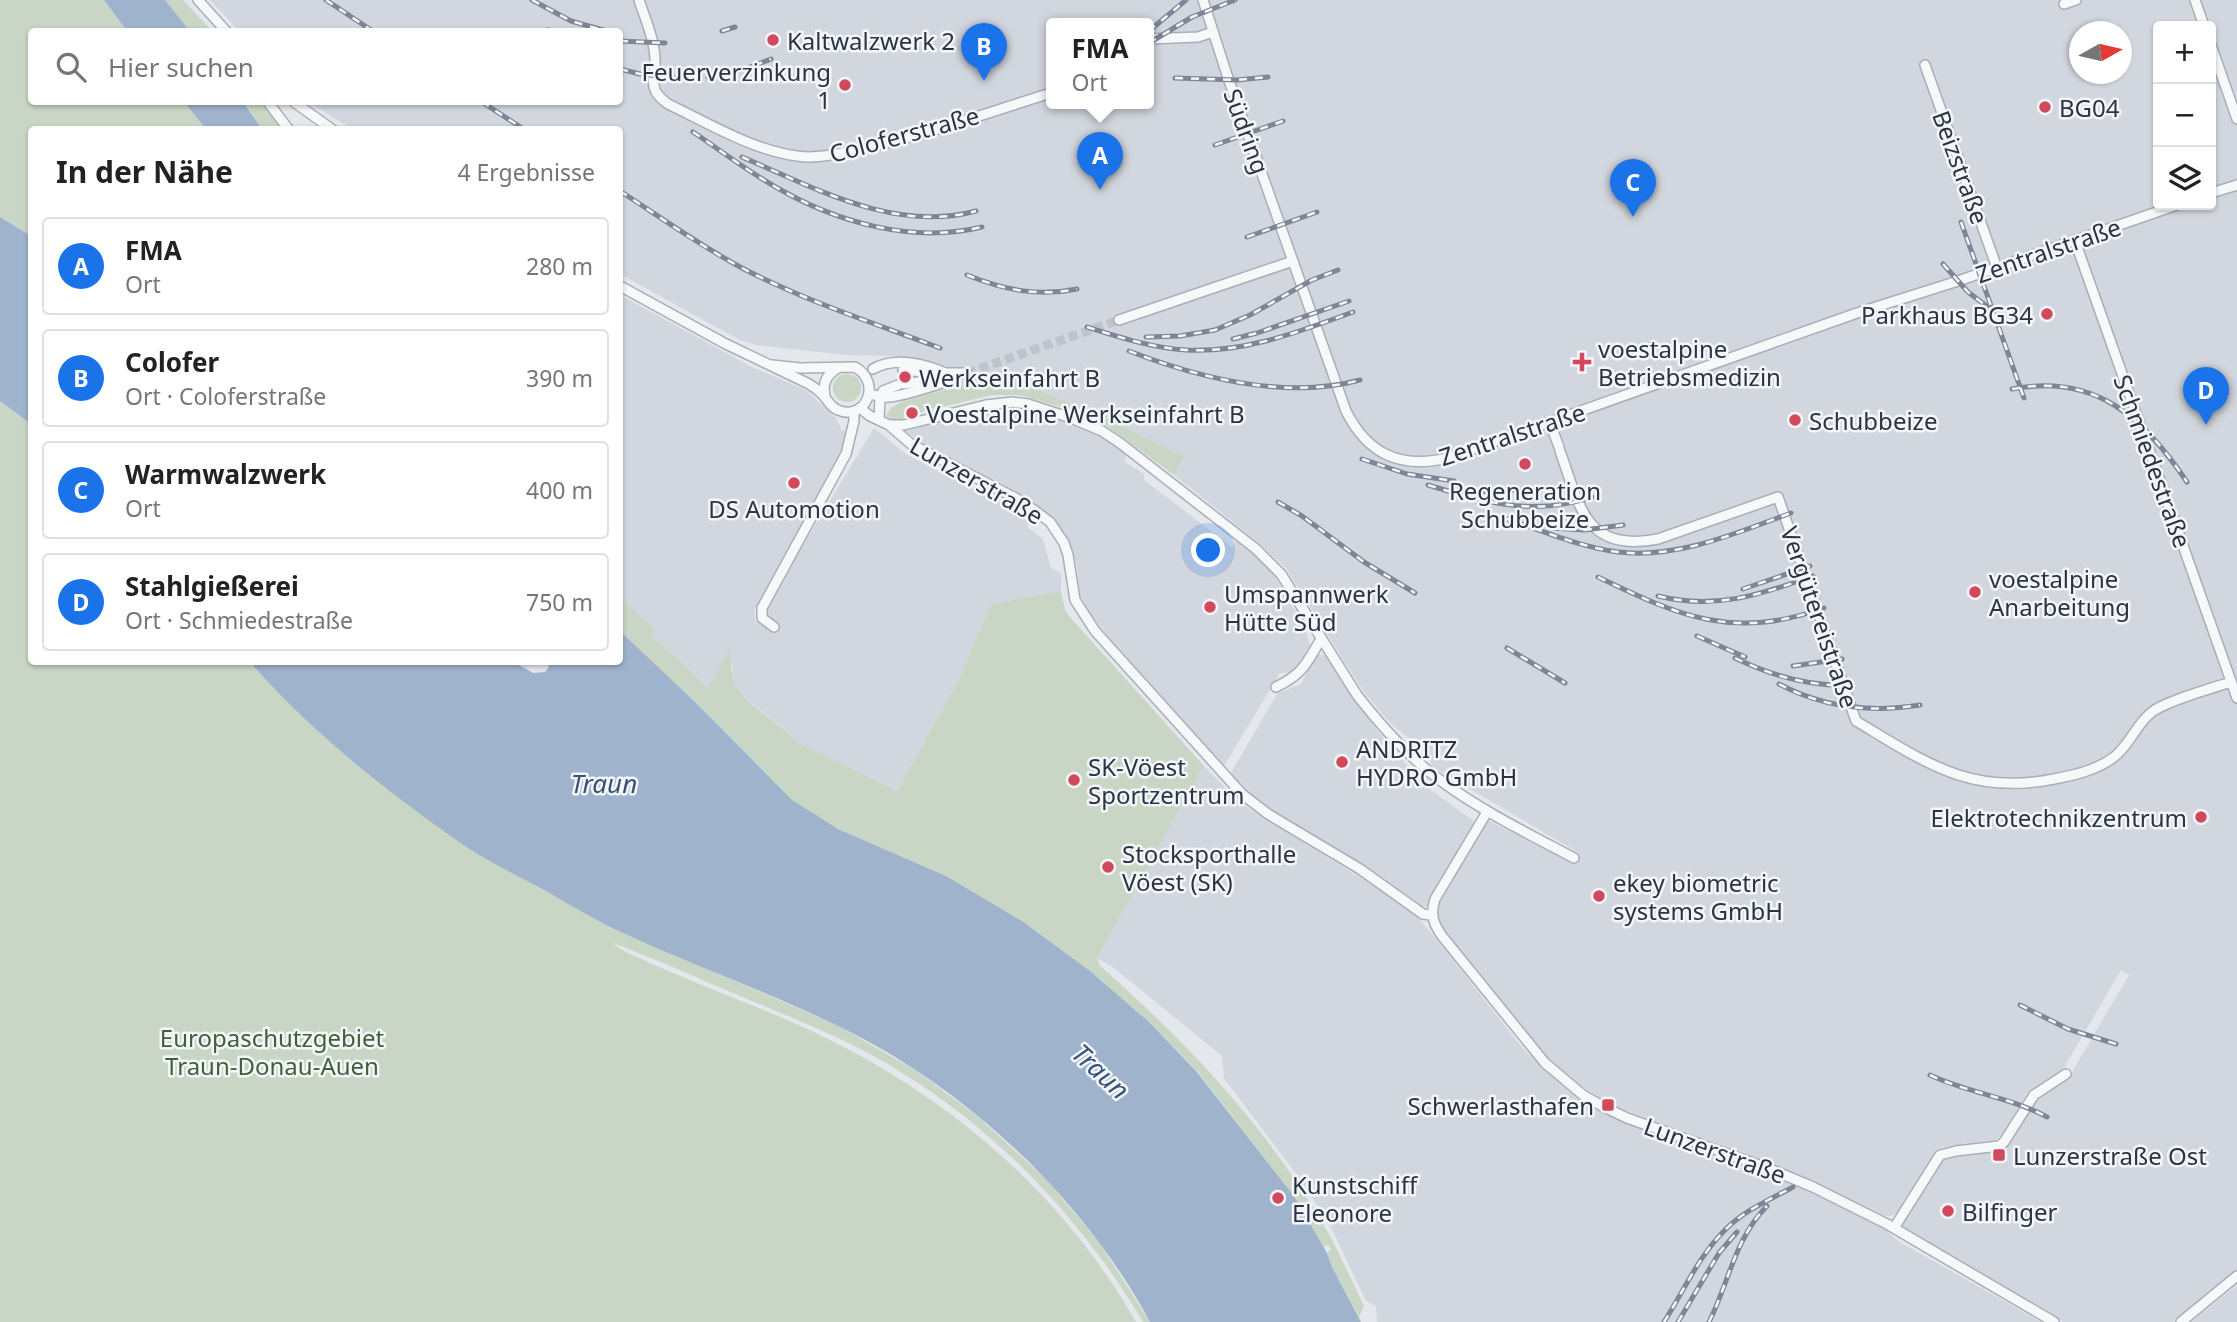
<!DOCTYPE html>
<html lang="de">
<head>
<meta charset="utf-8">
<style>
  :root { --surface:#fff; --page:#f6f6f6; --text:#222; --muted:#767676; --line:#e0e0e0; --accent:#1a73e8 }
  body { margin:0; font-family:"Noto Sans",sans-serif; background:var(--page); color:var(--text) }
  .controls { position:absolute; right:21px; top:21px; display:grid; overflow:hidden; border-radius:7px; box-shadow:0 2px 5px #0004 }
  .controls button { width:63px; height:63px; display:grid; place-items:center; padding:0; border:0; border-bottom:2px solid var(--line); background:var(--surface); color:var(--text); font:35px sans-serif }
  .compass { position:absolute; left:2069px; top:21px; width:63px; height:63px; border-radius:50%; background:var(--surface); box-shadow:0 2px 5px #0004; rotate:82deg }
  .you { position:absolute; left:1209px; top:551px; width:24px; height:24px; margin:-18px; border:5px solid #fff; border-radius:50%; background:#1a73e8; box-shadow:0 0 0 10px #1a73e833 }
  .badge { display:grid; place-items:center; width:46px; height:46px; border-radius:50%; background:var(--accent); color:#fff; font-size:23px; font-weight:700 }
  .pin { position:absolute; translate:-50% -58px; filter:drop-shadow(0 2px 4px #0008) }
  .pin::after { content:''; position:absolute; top:37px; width:24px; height:21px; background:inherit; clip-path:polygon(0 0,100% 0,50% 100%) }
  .popup { position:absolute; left:1046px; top:18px; width:108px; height:91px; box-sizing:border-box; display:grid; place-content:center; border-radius:7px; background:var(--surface); filter:drop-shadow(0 2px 5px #0005); font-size:23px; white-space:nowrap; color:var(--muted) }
  .popup b { font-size:26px; color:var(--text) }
  .popup::after { content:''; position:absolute; left:50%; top:100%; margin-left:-14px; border:14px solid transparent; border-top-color:var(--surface) }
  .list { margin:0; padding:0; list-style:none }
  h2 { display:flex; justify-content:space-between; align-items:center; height:91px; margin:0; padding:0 28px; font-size:30px }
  h2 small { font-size:23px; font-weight:400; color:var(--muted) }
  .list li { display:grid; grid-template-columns:46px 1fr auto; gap:21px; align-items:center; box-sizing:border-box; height:98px; margin:0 14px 14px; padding:0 14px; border:2px solid var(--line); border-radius:7px }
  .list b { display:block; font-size:26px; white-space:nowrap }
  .list p { margin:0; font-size:23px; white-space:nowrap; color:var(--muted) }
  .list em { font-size:23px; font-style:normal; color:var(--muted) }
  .icon { flex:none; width:38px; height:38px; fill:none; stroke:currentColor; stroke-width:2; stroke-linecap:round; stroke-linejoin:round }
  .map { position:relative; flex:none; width:2237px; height:1322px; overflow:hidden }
  .search { position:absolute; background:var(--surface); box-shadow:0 2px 5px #0004; left:28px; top:28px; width:595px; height:77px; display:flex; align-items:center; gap:18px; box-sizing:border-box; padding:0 24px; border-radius:7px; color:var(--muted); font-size:26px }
  .panel { position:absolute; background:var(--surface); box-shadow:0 2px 5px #0004; left:28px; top:126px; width:595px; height:539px; border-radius:7px }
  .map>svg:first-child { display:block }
  .built { fill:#d2d6de; fill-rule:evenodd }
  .green { fill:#c9d6c5 }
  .water { fill:#9fb4cc }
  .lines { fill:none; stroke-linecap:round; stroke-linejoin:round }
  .minor-tunnel { stroke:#bfc3cb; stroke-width:9; stroke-dasharray:9 4.5; stroke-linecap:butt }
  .minor-casing { stroke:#a9aeb7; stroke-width:12 }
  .minor { stroke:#f7f8fa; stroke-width:9 }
  .rail-casing { stroke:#7d8696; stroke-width:5 }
  .rail { stroke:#f4f6f9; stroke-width:2.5; stroke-dasharray:8; stroke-linecap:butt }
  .poi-dot { fill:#d1495b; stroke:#f4f6f9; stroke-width:2.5 }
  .labels { text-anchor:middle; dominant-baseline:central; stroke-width:5; stroke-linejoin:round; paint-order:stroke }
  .poi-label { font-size:24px; fill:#2b3445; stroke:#f4f6f9; text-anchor:start }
  .street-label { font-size:24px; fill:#2b3445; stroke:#f4f6f9 }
  .park-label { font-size:24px; fill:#3f6138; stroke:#f4f6f9 }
  .water-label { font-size:26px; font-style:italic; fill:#34527a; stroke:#f4f6f9 }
</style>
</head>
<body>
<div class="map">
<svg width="2237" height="1322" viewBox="0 0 2237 1322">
  <rect width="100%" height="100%" fill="#e4e7ec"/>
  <g class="built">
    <path d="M210,0h2027v1271l-64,51h-110l-160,-95v-4l39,-64 58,-9 12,-11 21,-36 35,-24 61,-104 -8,-5 -59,101 -33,20 -28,45 -6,4 -53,7 -6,3 -39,63 -6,3h-6l-114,-53 -160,-58 -47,-31 -32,-33 -8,9 45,41 27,17 28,14 165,60 92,44 17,15 143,81h-664l-1,-16 -10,-5 -37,-78 -32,-48 -73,-97 -2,-22 -108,-88 -17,-10 107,-192 31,32 16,12 141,87 25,20 21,24 86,109 8,-10 -87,-107 -7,-10 -2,-8 1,-7 50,-88 85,41 5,-9 -144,-85 -7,-15 -36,-29 -27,-32 -78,-124 -26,-24 -85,-68 11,-17 -85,-43 -80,-32 -14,-3 -19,-1 -16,6 -1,-2 -69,19 -6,-46 -49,-1 -90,-10 -16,-5 -120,-66v-144l-268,-1 -44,-27h312v-70l-381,-1zM1051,24h98v80h-98zM2158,26h53v179h-53zM2080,32h42v42h-42z"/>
    <path d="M620,295l132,72 55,24 29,27 6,13 3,-1v10l-4,14 -87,157 2,12 118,-195 33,27 112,56 5,8 4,1v8l15,11 8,29 10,5v18l-70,13 -33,77 -61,110 -96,-47 -53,-44 -13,-15 -6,-35 -20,39 -57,-54 3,-6 -35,-31z"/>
    <path d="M1010,408l34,6 51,19 16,9 15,10 -1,10 19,12v6l88,67 5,-7 34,30 33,56 6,19 -16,27 -14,1 -56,93 -118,-132 -17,-22 -9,-18 -3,-28 -7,-24 -17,-25 -26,-19 -93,-47 -29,-20 86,-21z"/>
    <path d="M1319,654l5,1 6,5 46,69 48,56 51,37 -48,85 -6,-2 -44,-32 -111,-67 -17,-13 -18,-20 46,-79 24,-10 14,-26z"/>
    <path d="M2237,1286v36h-46l44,-35z"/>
  </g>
  <g class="green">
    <path d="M0,0h104l23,31 -95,1v70h152l22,27 -174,1 -1,106 -31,-19z"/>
    <path d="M165,0h18l29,31h-22z"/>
    <path d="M243,102h20l20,27h-21z"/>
    <circle cx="847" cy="388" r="14"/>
    <path d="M988,379l32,4 80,32 85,42 -11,18 -67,-49 -39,-17 -49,-14h-27l-83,20h-5l-1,4 -10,1 -7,-4 5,-8 10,-6 70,-19 1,2z"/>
    <path d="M0,401l31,23 1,238h218l115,108 108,81 146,80 218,94 78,45 61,45 70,64 53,63 51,80h-7c-58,-98 -139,-185 -236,-246 -52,-34 -110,-56 -167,-80 -42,-18 -84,-37 -127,-53 9,9 25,14 37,20 42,19 85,35 128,53 149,63 277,164 358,306h-1136z"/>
    <path d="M1061,591l4,19 4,6 135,150 -107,192 3,8c88,77 167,161 226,263 14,24 25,51 38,77l-5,11 -27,-50 -5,-14 4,-4 -3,-4 -5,2 -29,-51 -97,-125 -48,-49 -59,-51 -68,-50 -76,-45 -108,-47 -46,-28 -99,-101 -73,-69v-33l35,31 -3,6 56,53 22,-40 1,20 4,17 13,16 53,43 96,47 61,-110 33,-77z"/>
  </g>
  <g class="water">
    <path d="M104,0h61l25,31h-63z"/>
    <path d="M184,102h59l19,27h-56z"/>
    <path d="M0,217l31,19v188l-31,-23z"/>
    <path d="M620,631l73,69 99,100 46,29 108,47 76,45 68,50 59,51 47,49 98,125 33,57 5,14 29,55h-211c-67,-125 -186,-236 -314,-297 -70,-34 -144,-60 -215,-93 -24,-11 -47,-25 -70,-38 -26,-15 -55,-28 -80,-44 -79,-54 -158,-116 -221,-188h264l19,11 12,-1 4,-5 -2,-5h73z"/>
  </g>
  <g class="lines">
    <path class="minor-tunnel" d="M967,373l152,-53"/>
    <defs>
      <g id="minor">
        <path d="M198,0l29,32"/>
        <path d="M639,0c7,21 17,43 16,65 0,9 -4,19 1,27 3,5 8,9 12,12 40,19 84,46 129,52 20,3 39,-2 58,-6 67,-13 131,-37 196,-57"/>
        <path d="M1203,0l24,75 119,336c22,44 55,58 102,47l409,-145 101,-32 219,-76"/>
        <path d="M2195,0l9,26"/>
        <path d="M2064,4l12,-4"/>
        <path d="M1149,39l49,-2 15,-5"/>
        <path d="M2211,45l26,74"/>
        <path d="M1925,65l72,203"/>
        <path d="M268,102l21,28"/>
        <path d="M294,102l39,28"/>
        <path d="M2211,193l26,-8"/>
        <path d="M2075,241l162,457"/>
        <path d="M620,286l104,57 85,41c5,3 9,6 13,10 6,6 8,13 16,16 27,12 45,-27 17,-43l-55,1 -28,-3"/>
        <path d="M1119,320l174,-59"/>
        <path d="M873,369c22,-13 53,-5 75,5"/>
        <path d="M903,370l32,3h32"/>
        <path d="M904,384l36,-5"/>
        <path d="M874,395l6,2 3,-6 15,-6"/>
        <path d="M825,396c-3,-13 2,-22 13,-28"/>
        <path d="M860,408l10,8 19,9 22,19 112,58 27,20 14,21 4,12 7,45 20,31 147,163 26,20 92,55 63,45 8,1"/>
        <path d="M879,419l1,-22c12,3 61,-13 74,-19"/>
        <path d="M1550,423l9,24"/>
        <path d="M889,425h15l82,-20 26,-3 16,2 43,14 31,13 18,12 136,106 25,25 76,121c25,32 53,64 87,88 40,29 85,51 130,75"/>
        <path d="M1560,451c20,56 25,102 98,88l120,-42 78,224c69,41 114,75 198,58 21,-4 43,-9 60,-22 16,-12 22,-33 38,-45 14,-11 60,-24 79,-30"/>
        <path d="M774,627l-12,-9v-10l84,-154 8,-33v-10"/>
        <path d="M1276,687c27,-13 30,-23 45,-48"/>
        <path d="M1487,812l-52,87c-5,16 -2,24 7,37l103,127 38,32 21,12 23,11 143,51 43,18 74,37 167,98"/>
        <path d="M1894,1228l46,-73 16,-4 43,-5 5,-4 30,-47 32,-21"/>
        <path d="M2181,1322l56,-46"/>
      </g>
    </defs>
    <use href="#minor" class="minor-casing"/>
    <use href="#minor" class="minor"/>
    <defs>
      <g id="rail">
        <path d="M326,0l48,32"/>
        <path d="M532,0l39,21 39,11"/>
        <path d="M548,30l2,2"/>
        <path d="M722,31l13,-4"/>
        <path d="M1149,31l37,-31"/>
        <path d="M620,41l45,2"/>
        <path d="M1149,43l43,-26 43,-17"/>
        <path d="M620,69l20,5 37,4"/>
        <path d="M708,77l37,-8 26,-10"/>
        <path d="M1175,78l62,2 31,-3"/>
        <path d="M482,102l43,28"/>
        <path d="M693,132c27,18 53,38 81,54 61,36 138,58 208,41"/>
        <path d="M1215,145l68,-24"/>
        <path d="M742,157c73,31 153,76 234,54"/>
        <path d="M620,191c40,26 79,54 122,77 63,33 132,55 198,80"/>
        <path d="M1961,222l63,176"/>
        <path d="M1247,237l70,-25"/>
        <path d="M1943,264l25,28 25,19"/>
        <path d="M967,275c37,15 72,22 110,14"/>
        <path d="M1087,327c32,10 65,21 99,23 59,3 112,-18 167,-38"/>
        <path d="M1146,337l34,-1 35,-6 35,-15 62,-35 26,-10"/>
        <path d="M1233,339l24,-6 92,-32"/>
        <path d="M1129,351c70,27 157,49 231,29"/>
        <path d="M2012,389c84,-16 132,29 175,93"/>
        <path d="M1362,459l45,15 47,7"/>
        <path d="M1428,485c56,17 106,32 164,12"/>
        <path d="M1472,492l47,-2"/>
        <path d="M1278,502l24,14 62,46 51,31"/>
        <path d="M1504,518c37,12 75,29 114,34 60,7 118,-19 173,-39"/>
        <path d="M1552,528l32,2 39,-5"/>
        <path d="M1598,577c83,40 135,63 226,31"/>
        <path d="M1743,589l67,-23"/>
        <path d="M1658,596c57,14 102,-1 155,-20"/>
        <path d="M1697,636l48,21"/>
        <path d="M1507,648l58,35"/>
        <path d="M1735,658c37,18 75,29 117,27"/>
        <path d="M1793,666l49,-7"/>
        <path d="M1779,684c45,24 91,29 141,21"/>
        <path d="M2020,1005l48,24 48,15"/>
        <path d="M1930,1075c38,18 80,22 117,42"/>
        <path d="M1664,1322c19,-30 35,-66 60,-91 19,-20 45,-31 69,-44"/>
        <path d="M1678,1322l41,-69 18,-21"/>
        <path d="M1709,1322c20,-40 26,-84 58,-116"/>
      </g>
    </defs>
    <use href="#rail" class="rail-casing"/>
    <use href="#rail" class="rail"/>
  </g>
  <g class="poi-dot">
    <circle cx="773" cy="40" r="7"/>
    <circle cx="845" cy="85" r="7"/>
    <circle cx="2045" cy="107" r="7"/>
    <circle cx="2047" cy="314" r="7"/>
    <path d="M1578.5 351.5h7v7h7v7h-7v7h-7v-7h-7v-7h7z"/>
    <circle cx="905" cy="377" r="7"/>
    <circle cx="912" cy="413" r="7"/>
    <circle cx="1795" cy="420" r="7"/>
    <circle cx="1525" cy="464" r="7"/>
    <circle cx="794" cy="483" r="7"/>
    <circle cx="1975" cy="592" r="7"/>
    <circle cx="1210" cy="607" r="7"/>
    <circle cx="1342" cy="762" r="7"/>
    <circle cx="1074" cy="780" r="7"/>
    <circle cx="2201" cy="817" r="7"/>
    <circle cx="1108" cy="867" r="7"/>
    <circle cx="1599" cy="896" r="7"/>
    <rect x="1601" y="1098" width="14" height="14" rx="3.5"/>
    <rect x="1992" y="1148" width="14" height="14" rx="3.5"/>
    <circle cx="1278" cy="1198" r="7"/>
    <circle cx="1948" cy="1211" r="7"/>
  </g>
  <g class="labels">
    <g class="poi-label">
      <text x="787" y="40">Kaltwalzwerk 2</text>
      <text x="831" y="71" text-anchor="end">Feuerverzinkung<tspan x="831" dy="28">1</tspan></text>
      <text x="2059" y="107">BG04</text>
      <text x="2033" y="314" text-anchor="end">Parkhaus BG34</text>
      <text x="1598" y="348">voestalpine<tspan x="1598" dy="28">Betriebsmedizin</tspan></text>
      <text x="919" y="377">Werkseinfahrt B</text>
      <text x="926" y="413">Voestalpine Werkseinfahrt B</text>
      <text x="1809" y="420">Schubbeize</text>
      <text x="1525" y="490" text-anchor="middle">Regeneration<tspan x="1525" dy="28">Schubbeize</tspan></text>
      <text x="794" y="508" text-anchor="middle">DS Automotion</text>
      <text x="1989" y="578">voestalpine<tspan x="1989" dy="28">Anarbeitung</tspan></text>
      <text x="1224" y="593">Umspannwerk<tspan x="1224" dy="28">Hütte Süd</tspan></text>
      <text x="1356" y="748">ANDRITZ<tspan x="1356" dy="28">HYDRO GmbH</tspan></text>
      <text x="1088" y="766">SK-Vöest<tspan x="1088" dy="28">Sportzentrum</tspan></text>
      <text x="2187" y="817" text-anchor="end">Elektrotechnikzentrum</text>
      <text x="1122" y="853">Stocksporthalle<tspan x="1122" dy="28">Vöest (SK)</tspan></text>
      <text x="1613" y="882">ekey biometric<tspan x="1613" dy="28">systems GmbH</tspan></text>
      <text x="1594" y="1105" text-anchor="end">Schwerlasthafen</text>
      <text x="2013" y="1155">Lunzerstraße Ost</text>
      <text x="1292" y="1184">Kunstschiff<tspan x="1292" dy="28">Eleonore</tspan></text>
      <text x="1962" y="1211">Bilfinger</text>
    </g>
    <g class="street-label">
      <text transform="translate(1247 131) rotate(70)">Südring</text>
      <text transform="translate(904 134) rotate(-15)">Coloferstraße</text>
      <text transform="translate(1961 167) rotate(70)">Beizstraße</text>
      <text transform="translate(2048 250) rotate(-19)">Zentralstraße</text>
      <text transform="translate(1512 434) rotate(-18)">Zentralstraße</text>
      <text transform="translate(2153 461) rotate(70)">Schmiedestraße</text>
      <text transform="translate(977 480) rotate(30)">Lunzerstraße</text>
      <text transform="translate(1820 617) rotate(71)">Vergütereistraße</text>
      <text transform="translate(1715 1150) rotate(20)">Lunzerstraße</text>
    </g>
    <g class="park-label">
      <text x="272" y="1037">Europaschutzgebiet<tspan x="272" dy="28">Traun-Donau-Auen</tspan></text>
    </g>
    <g class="water-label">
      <text x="604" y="783">Traun</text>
      <text transform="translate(1101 1071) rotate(43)">Traun</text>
    </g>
  </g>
</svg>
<div class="controls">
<button>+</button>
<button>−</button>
<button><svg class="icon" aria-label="layers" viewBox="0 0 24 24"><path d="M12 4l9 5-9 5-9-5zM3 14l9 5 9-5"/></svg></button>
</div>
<svg class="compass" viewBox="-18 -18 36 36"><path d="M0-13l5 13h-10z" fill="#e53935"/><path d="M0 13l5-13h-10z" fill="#767676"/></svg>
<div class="you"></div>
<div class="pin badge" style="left:1100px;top:190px">A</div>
<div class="popup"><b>FMA</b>Ort</div>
<div class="pin badge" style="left:984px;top:81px">B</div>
<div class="pin badge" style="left:1633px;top:217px">C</div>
<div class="pin badge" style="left:2206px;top:425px">D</div>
<div class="search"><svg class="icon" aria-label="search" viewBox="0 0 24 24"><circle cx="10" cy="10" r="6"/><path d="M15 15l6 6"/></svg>Hier suchen</div>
<section class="panel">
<h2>In der Nähe<small>4 Ergebnisse</small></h2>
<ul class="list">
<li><span class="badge">A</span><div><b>FMA</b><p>Ort</p></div><em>280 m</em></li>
<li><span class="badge">B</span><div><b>Colofer</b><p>Ort · Coloferstraße</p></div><em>390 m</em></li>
<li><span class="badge">C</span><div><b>Warmwalzwerk</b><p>Ort</p></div><em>400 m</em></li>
<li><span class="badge">D</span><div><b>Stahlgießerei</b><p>Ort · Schmiedestraße</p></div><em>750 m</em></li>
</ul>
</section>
</div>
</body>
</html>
